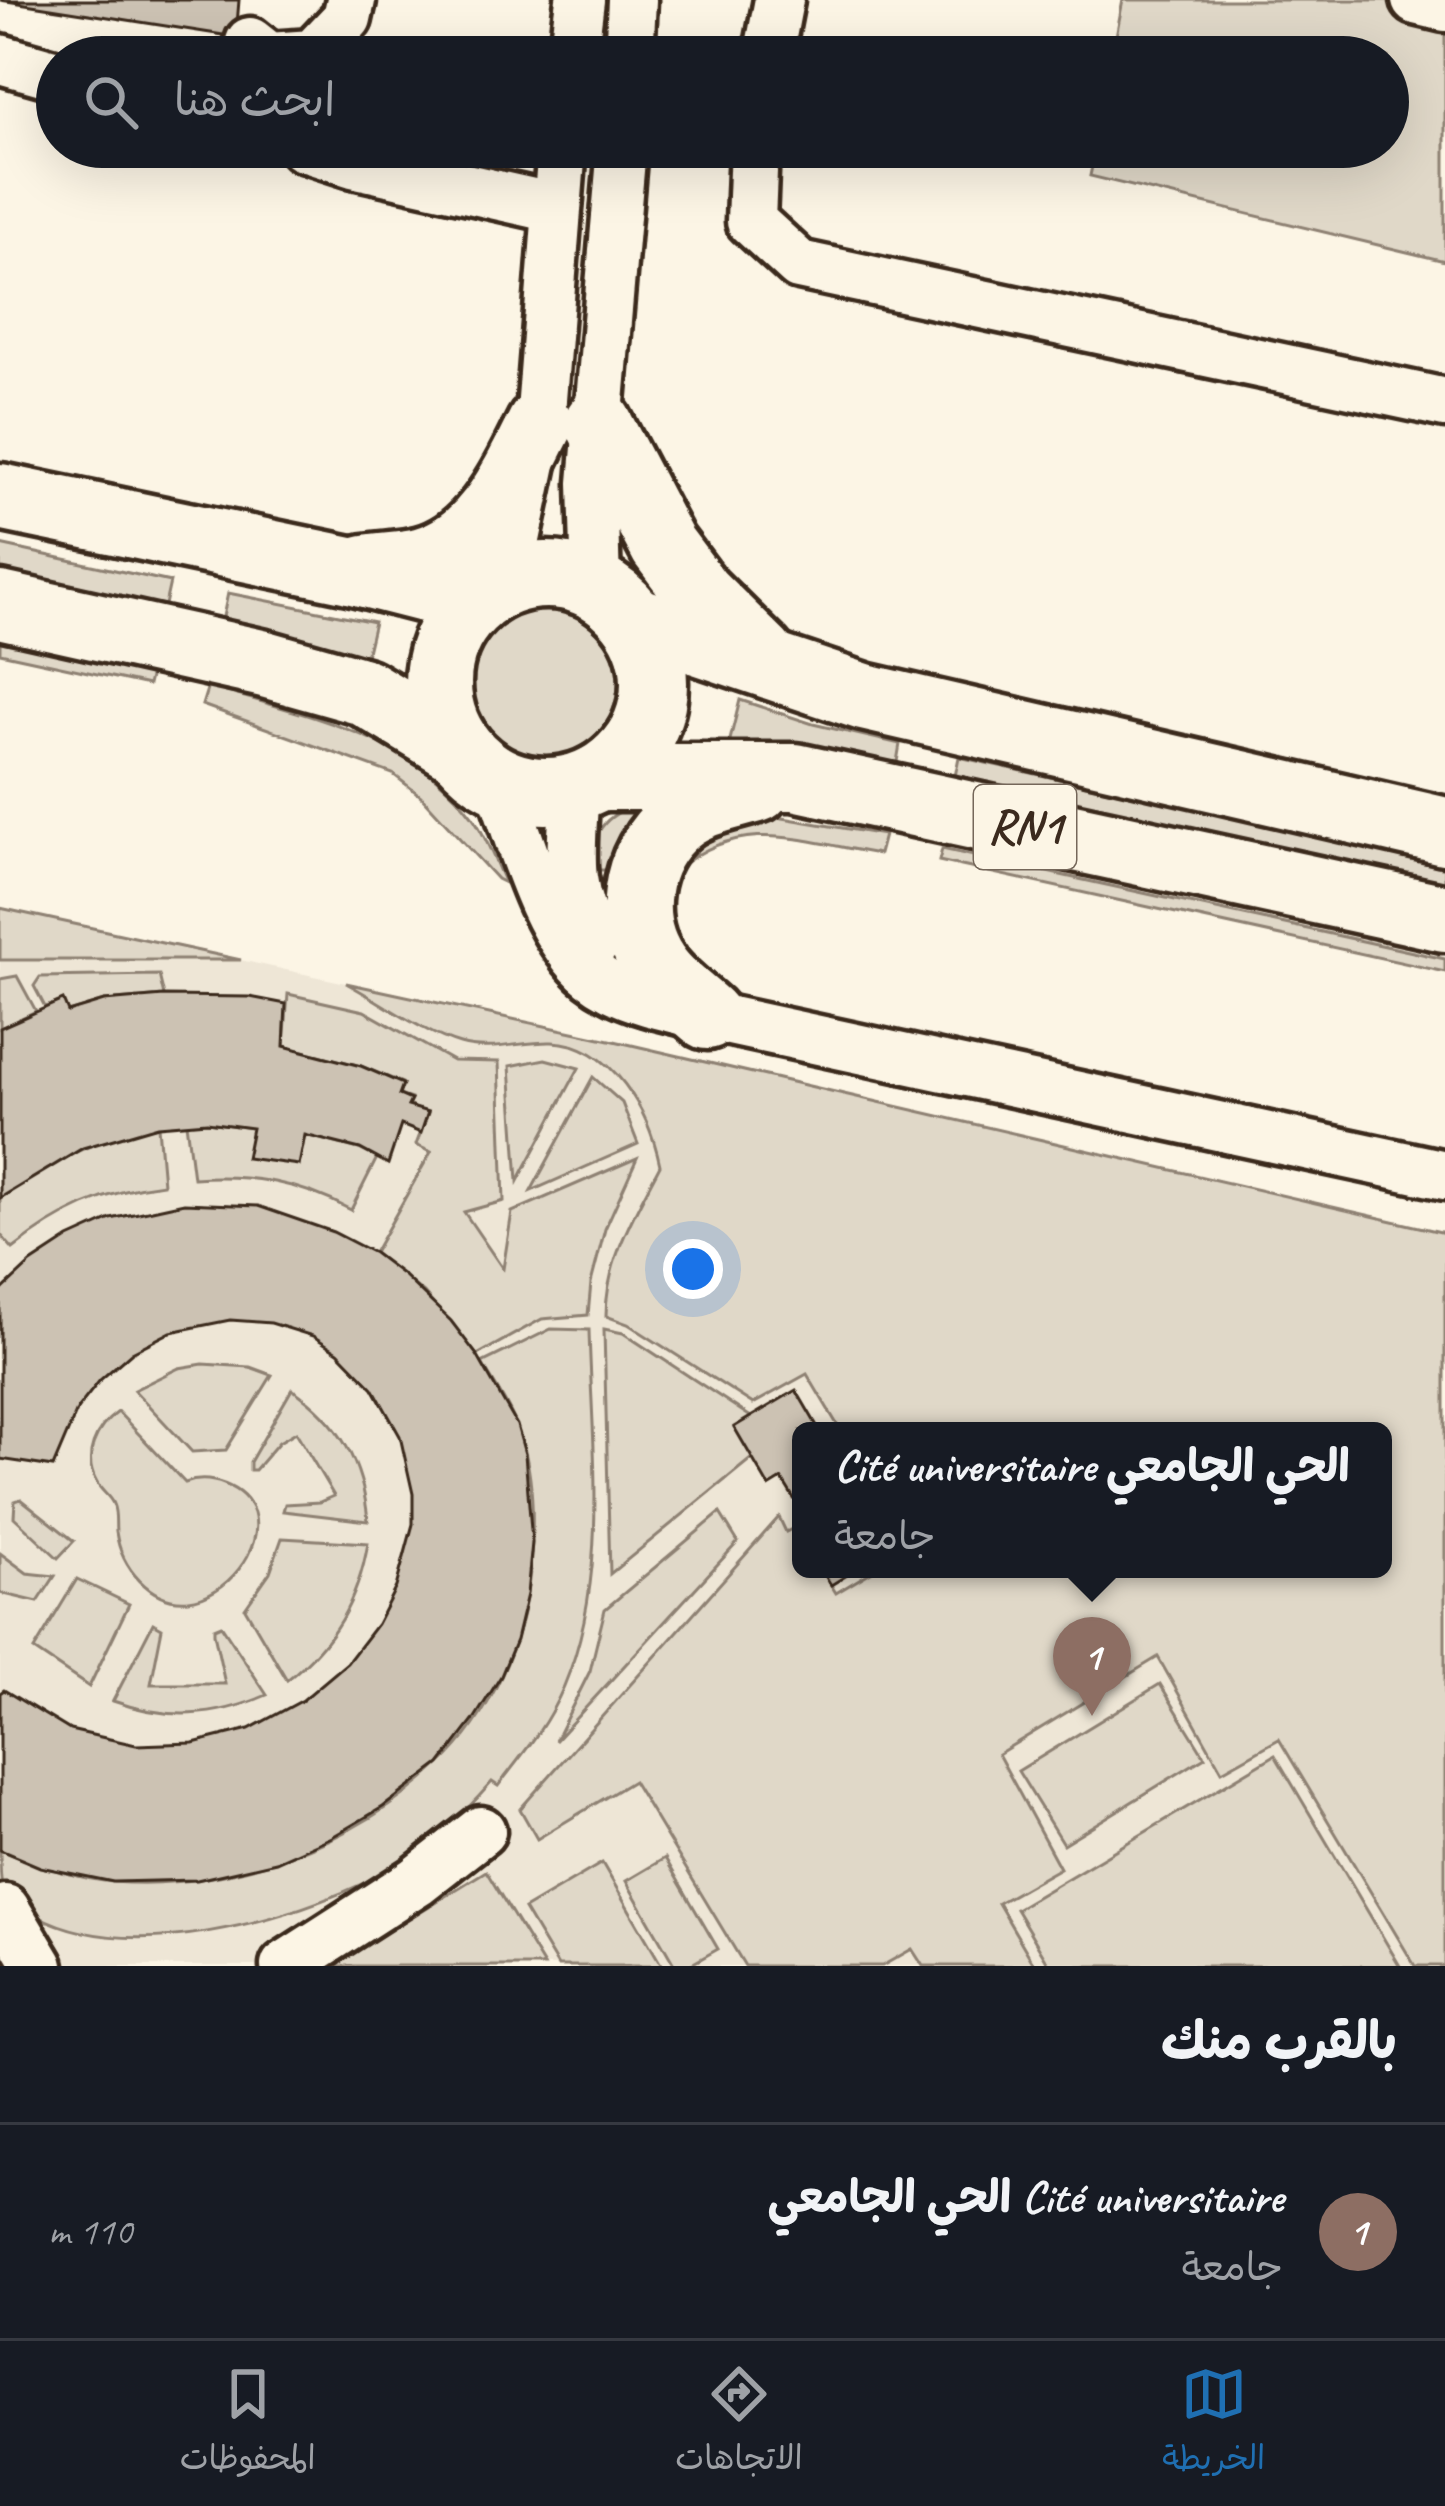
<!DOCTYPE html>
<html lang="ar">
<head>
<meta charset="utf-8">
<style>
  :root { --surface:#171b24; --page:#242831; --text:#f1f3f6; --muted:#9ea1a6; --line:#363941; --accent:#1f6fb2 }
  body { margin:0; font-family:Caveat,"Playpen Sans Arabic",sans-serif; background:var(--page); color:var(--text); direction:rtl }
  .you { position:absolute; left:693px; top:1269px; width:42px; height:42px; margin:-30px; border:9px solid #fff; border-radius:50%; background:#1a73e8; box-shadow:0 0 0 18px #1a73e833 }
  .badge { display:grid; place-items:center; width:78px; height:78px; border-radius:50%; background:var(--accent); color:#fff; font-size:39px; font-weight:700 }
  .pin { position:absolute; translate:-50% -99px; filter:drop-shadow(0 3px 6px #0008) }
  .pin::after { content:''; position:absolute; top:63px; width:42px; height:36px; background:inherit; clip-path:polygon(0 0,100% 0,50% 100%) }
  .popup { position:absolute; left:792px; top:1422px; width:600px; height:156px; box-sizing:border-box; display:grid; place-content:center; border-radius:18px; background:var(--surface); filter:drop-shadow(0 3px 9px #0005); font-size:39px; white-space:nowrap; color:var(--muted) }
  .popup b { font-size:45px; color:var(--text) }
  .popup::after { content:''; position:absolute; left:50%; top:100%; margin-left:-24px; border:24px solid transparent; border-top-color:var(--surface) }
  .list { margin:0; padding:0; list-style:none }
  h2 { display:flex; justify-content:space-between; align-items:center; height:156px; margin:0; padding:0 48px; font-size:51px }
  h2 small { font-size:39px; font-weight:400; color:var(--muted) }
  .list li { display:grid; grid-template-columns:78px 1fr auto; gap:36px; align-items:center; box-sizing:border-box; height:216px; padding:0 48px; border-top:3px solid var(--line) }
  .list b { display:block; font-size:45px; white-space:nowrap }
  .list p { margin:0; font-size:39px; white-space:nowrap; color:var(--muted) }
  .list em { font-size:39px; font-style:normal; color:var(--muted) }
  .icon { flex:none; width:66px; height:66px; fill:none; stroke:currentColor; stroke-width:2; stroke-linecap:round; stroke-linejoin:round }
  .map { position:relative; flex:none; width:1445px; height:1966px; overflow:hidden; direction:ltr }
  .search { position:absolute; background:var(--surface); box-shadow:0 12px 48px #0002; left:36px; right:36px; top:36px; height:132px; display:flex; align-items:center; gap:30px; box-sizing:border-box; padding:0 42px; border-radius:66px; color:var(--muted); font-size:45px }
  .sheet { height:372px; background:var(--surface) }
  nav { display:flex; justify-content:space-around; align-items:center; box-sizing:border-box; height:168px; border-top:3px solid var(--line); background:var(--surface); font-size:33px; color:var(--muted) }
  nav a { display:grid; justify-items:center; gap:6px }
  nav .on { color:var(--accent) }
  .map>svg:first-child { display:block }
  .built { fill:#eee6d6 }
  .green { fill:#e0d8c8; stroke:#8e8173; stroke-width:3 }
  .building { fill:#ccc2b3; stroke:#3b2a1e; stroke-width:3 }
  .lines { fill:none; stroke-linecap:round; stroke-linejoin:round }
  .minor-casing { stroke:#3b2a1e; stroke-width:57 }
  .highway-casing { stroke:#3b2a1e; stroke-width:75 }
  .minor { stroke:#fcf5e5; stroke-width:48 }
  .highway { stroke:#fcf5e5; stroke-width:66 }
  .labels { text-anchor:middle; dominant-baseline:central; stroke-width:10; stroke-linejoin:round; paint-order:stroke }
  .shield { fill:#fcf5e5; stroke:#75675a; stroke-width:3 }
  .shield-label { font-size:48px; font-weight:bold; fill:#3b2a1e }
</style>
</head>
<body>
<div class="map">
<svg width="1445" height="1966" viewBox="0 0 1445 1966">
  <rect width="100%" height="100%" fill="#fcf5e5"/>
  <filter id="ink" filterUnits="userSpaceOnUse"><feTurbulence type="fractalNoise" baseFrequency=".00833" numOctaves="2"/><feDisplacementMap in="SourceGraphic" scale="24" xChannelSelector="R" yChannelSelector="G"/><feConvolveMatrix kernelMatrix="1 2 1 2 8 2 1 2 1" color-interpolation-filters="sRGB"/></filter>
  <g filter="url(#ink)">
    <path class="built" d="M0,908l610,132 262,391h-71v138h582l62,397h-1445z"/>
    <g class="green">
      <path d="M1123,0h322v261l-355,-85 6,-29h292v-90h-276z"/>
      <path d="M0,545l170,37 -7,32 -163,-36z"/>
      <path d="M228,593l146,29 -10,43 -143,-39z"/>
      <circle cx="545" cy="683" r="73"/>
      <path d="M0,639l151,34 -3,12 -148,-32z"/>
      <path d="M208,686c93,29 203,48 264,130 14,19 23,46 33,67l-8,-4 -76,-83 -28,-22 -191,-69z"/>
      <path d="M740,700l73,24 87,20 -5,30 -166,-30z"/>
      <path d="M959,757l486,107v31l-492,-109z"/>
      <path d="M632,807h16l-23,63h-36c5,-32 9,-52 43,-63z"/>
      <path d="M759,814l125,21 -5,19c-74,-12 -136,-39 -200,14l-17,-10z"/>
      <path d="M942,849l503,110v13l-506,-111z"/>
      <path d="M0,908l241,52h-241z"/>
      <path d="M159,975l5,21 -60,5 -36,11 -5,-11 -18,6 -11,-21 6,-9z"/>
      <path d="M17,976l19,35 -36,17v-49z"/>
      <path d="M346,983l264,57 835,193v733h-30l-136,-227 -57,32 -64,-114 -160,97 62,114 -62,35 37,63h-112l-11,-17 -30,17h-137l-112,-185 -96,58 -17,-30 259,-292 7,15 10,-5 5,8v34h20l15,24 40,-24h507v-138h-542l-34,-57 -54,30 -125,-80 -22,-8c0,-56 29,-103 54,-151 -11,-53 -47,-121 -108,-123 -30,-1 -62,11 -92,2 -33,-9 -82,-44 -114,-61z"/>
      <path d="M288,994l76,17 89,50 46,1 5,139 -40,11 39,57 9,-57 125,-54 -32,71 -14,54 -3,32 -46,4 -65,36 -53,-62 -50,-40 57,-101 -15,-7 12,-32 -20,-7 3,-7 -12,-4 3,-12 -41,-17 -77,-20z"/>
      <path d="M545,1059l34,9 -61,113 -8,-115z"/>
      <path d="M593,1077l29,26 16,41 -107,47z"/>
      <path d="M207,1122l45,6 47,37 6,-30 54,14 18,9 -26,52c-52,-28 -100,-36 -158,-32l-7,-55z"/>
      <path d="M158,1126l5,58c-59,7 -103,28 -150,65l-13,-15v-36c47,-35 100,-62 158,-72z"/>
      <path d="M551,1329l38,1c3,116 21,247 -25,356 -16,38 -41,68 -66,100l-6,-4c-33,37 -67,70 -112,93 -89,46 -250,91 -344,40 -12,-7 -28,-15 -34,-29 -2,-9 -2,-26 -2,-36 36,15 74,28 113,32 116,9 242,-37 326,-117 52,-48 84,-125 91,-194 4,-47 5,-100 -13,-144 -8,-22 -23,-43 -35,-64z"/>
      <path d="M604,1329l19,4 128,84 1,41 -142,116z"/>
      <path d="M203,1364l47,3 22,8 -46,75 -34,2 -58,-62 45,-22z"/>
      <path d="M292,1389c48,33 71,74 76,132l-85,-10 2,-7 35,-2 14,-6 -38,-64 -17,10 -24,28h-5v-8z"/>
      <path d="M118,1412l67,71c24,-9 60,3 69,30 11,37 -30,84 -65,87 -39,4 -68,-33 -73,-68 -1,-10 1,-19 -3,-28 -3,-8 -12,-13 -16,-21 -15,-26 -2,-55 21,-71z"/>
      <path d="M21,1499l53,42 -16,17 -44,-41 1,-16z"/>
      <path d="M720,1513l18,29 -183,199 35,-70 15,-62z"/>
      <path d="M282,1538l86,5c-10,59 -35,100 -81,137l-42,-72 25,-36z"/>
      <path d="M0,1553l27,20 28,3 -17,26 -38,-9z"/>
      <path d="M77,1579l52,25 -40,83 -55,-37z"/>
      <path d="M153,1623l9,5 -11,56h74l-11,-51v-5l7,-3 46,70c-52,23 -101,25 -154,6z"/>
      <path d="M1160,1684l45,73 -142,87 -45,-73z"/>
      <path d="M1275,1755l125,211h-350l-34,-57z"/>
      <path d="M665,1858l53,91 -30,17h-13l-49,-85z"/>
      <path d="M602,1863l60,103h-104l-34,-57z"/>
      <path d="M486,1871l58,95h-212z"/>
    </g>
    <g class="building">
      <path d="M0,0h239l-3,37z"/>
      <path d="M164,996l86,1 36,7 -2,42 77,20 42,18 -4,11 12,5 -3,6 20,6 -7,21 -20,-8 -13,39 -28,-15 -55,-14 -6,30 -53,-7 6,-30 -45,-6 -49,4 -75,22 -83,50v-170l63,-28 5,12 36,-11z"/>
      <path d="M184,1203l74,3 75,26 41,21 29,22 48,46 26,34 25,44 15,26 8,29 7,89 -5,51 -11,46 -15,36 -28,45 -33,43 -57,43 -51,30 -56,25 -79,18 -84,2 -73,-15 -40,-17v-157l4,-3 66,40 66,15 57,-2 56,-14 54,-29 44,-37 30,-39 19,-37 17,-63v-30l-13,-58 -27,-48 -35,-36 -25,-16 -42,-13 -41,-3 -59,12 -39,20 -32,28 -22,28 -25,59 -53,-8v-167l31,-29 38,-25 42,-19z"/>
      <path d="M796,1390l24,41h-19v79l-19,-31 -13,8 -35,-60z"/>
      <path d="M821,1569h36l-26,16z"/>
    </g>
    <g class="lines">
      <defs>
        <g id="minor">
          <path d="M1416,0l29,7"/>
          <path d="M250,42l19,15 44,-3 34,-36 4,-18"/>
          <path d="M573,57l7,-57"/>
          <path d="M629,57l3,-57"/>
          <path d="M768,57l11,-57"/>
          <path d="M0,59l57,16"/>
          <path d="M303,147l50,16 202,45"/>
          <path d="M754,147l-3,74 48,44 646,138"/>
          <path d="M507,582l33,-157 22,-278"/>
          <path d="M596,586l-3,-103 29,-336"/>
          <path d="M499,781c21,58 45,154 94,194 30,24 77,32 114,41l738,159"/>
          <path d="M575,787c-3,60 -12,102 21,155"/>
          <path d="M5,1909l34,57"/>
          <path d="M285,1966l132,-85 64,-50"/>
        </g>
        <g id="highway">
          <path d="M598,422l65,124 36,48 63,62"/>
          <path d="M0,497l350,73 82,21 36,16"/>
          <path d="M365,568c19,-3 40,-3 58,-8 62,-17 91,-83 117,-135"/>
          <circle cx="546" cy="683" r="108"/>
          <path d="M0,605l265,59 99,28 96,58"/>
          <path d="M635,620l229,77 581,134"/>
          <path d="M600,777h195l650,141"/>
          <path d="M707,1016c-15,-14 -35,-28 -48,-45 -36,-46 -27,-115 19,-152 21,-17 53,-22 79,-30"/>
        </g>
      </defs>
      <use href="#minor" class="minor-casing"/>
      <use href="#highway" class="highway-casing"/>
      <use href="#minor" class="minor"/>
      <use href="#highway" class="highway"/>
    </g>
  </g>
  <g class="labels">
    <rect class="shield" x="974" y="785" width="102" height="84" rx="9"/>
    <g class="shield-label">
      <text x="1025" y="827">RN1</text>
    </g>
  </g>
</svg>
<div class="you"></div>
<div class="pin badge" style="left:1092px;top:1716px;background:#8d6e63">1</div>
<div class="popup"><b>Cité universitaire الحي الجامعي</b>جامعة</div>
<div class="search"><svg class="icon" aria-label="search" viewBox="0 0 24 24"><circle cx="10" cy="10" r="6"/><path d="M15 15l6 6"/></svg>ابحث هنا</div>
</div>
<section class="sheet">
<h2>بالقرب منك<small></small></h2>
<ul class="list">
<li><span class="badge" style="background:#8d6e63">1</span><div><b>Cité universitaire الحي الجامعي</b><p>جامعة</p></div><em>110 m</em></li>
</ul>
</section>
<nav>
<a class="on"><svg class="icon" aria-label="map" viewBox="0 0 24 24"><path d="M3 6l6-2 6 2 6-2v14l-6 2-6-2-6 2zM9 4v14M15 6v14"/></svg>الخريطة</a>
<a><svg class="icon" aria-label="directions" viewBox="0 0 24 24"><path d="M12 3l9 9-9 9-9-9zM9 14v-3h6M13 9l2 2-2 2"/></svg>الاتجاهات</a>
<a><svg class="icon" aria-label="saved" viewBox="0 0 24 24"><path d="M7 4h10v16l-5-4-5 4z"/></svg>المحفوظات</a>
</nav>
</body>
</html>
